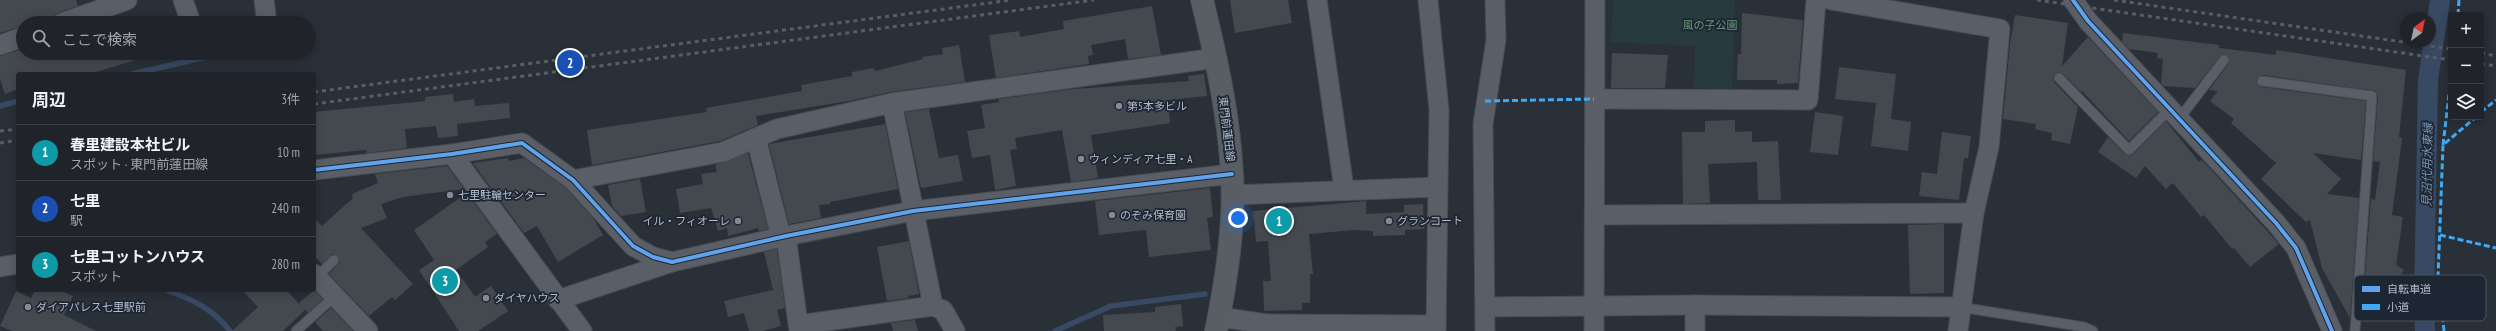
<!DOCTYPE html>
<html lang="ja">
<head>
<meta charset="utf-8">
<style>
  :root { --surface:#20242a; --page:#2d3036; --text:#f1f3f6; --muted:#a2a4a8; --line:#3d4147; --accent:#848b96 }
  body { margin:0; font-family:"PT Sans Narrow","Noto Sans JP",sans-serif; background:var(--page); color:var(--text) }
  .controls { position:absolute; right:12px; top:12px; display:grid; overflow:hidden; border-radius:4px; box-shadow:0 2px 10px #0003 }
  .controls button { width:36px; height:36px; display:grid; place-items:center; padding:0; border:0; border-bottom:1px solid var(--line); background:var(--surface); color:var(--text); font:20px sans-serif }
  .compass { position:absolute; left:2400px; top:12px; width:36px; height:36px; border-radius:50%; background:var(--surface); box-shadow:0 2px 10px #0003; rotate:33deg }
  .you { position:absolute; left:1238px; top:218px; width:14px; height:14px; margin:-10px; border:3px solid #fff; border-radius:50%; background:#1a73e8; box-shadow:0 0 0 6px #1a73e833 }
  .badge { display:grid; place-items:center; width:26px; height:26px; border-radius:50%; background:var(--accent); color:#fff; font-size:13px; font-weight:700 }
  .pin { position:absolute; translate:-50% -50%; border:2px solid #fff; box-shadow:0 1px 4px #0006 }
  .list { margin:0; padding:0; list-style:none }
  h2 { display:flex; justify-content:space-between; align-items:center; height:52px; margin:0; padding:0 16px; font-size:17px }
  h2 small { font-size:13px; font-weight:400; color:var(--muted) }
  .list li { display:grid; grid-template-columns:26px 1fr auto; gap:12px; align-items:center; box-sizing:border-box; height:56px; padding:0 16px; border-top:1px solid var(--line) }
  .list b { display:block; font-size:15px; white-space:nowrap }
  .list p { margin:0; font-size:13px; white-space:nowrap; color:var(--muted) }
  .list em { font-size:13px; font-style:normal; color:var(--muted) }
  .icon { flex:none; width:22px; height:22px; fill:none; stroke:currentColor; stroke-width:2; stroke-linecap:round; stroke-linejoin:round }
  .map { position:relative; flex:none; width:2496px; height:331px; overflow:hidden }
  .search { position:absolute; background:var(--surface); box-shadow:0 2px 10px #0003; left:16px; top:16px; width:300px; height:44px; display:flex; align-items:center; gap:10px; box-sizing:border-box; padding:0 14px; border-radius:22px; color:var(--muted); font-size:15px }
  .panel { position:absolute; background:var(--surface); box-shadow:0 2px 10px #0003; left:16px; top:72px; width:300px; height:220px; border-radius:4px }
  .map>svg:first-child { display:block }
  .green { fill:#273a3e }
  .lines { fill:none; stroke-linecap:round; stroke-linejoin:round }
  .stream { stroke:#384963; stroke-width:5.5 }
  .canal { stroke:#384963; stroke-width:20 }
  .building { fill:#444950 }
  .lane-casing { stroke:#484c53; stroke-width:11 }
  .street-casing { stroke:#484c53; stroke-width:21 }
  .secondary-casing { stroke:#484c53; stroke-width:24 }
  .lane { stroke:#5a5e66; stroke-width:9 }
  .street { stroke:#5a5e66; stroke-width:19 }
  .secondary { stroke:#595d64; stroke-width:22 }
  .rail { stroke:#595d64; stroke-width:3; stroke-dasharray:4 4; stroke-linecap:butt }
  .quiet { stroke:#3fa9f5; stroke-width:3; stroke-dasharray:6 3; stroke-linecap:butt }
  .cycleway-casing { stroke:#1d2633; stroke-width:6 }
  .cycleway { stroke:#60a3ed; stroke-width:4 }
  .poi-dot { fill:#848b96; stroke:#1d2633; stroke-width:1.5 }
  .labels { text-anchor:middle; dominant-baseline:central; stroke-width:3.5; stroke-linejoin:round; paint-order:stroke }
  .park-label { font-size:11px; fill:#6b9a76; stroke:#1d2633 }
  .poi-label { font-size:11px; fill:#b4bcc9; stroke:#1d2633; text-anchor:start }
  .street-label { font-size:11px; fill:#b4bcc9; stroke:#1d2633 }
  .water-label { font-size:12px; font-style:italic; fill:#7c92b1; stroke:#1d2633 }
  .key { fill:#1d2633; stroke:#4a5360; stroke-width:1 }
  .key-label { font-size:11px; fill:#b4bcc9 }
</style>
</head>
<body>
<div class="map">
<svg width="2496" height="331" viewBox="0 0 2496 331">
  <rect width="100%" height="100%" fill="#2a3038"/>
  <path class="green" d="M1613,0h122l-3,90 -38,-2 1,-42 -84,-4z"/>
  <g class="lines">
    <g class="stream">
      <path d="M132,74l87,-20"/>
      <path d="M0,106l18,-5"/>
      <path d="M166,290c26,9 47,19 64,41"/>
      <path d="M1055,331l56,-25 94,-12"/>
    </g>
    <path class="canal" d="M2425,331l-1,-29 4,-222 12,-80"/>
  </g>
  <g class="building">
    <path d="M0,0h76l2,6 -20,7 -5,3 -2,7h-28v3l-23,7z"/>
    <path d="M1230,0h58l4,23 -57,10z"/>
    <path d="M1152,6l9,49 -33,4 -3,-20 -34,6 2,10 -5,1 1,8 -93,14 -7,-43 30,-4 1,6 44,-8 -1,-8z"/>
    <path d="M1742,13l61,7 -5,63 -21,1v-4h-40l1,-26h3z"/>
    <path d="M2015,15l53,8 -6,43 26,-29 70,75 -29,29 -47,-50 -1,1 -18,-18 -5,-2 -5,4 1,6 24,25 -8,37 -19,-4 1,-7 -17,-4 1,-5 -33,-5 7,-75z"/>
    <path d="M2123,33l96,12v3l57,7v-5l130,20 -7,67 3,1 -10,77 11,2 -7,48 8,5 -19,29 -21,-13 7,-87 4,1 5,-38 -7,-1 5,-65 -2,-5 -113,-16 -5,2 -2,4 5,6 105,14 -5,59 -48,-7 28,26 -14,15 32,4 -9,120 -28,-50 -12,-48 -4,2 -45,-43 15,-16 -45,-40 3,-4 -24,-18 8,-10 -9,-1 20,-27 -1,-7h-8l-25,32 -32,-2 -2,-3 2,-24 -6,-1 1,-5 -29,-4 -7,-7z"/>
    <path d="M959,45l6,37 -75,10 -41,9 -93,15 2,9 -38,16 -128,24 -5,-35 120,-18 -1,-4 96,-17 -1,-6 51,-9v-4l22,-4 1,3 48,-12 -1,-2 21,-3 -1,-6z"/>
    <path d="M23,49v4h38l2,6 20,-6h62l1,4 -57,17h-71v15l-13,5 -5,-15v-23z"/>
    <path d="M1612,53l56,2 -3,33h-54z"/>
    <path d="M1839,67l57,7 -5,45 20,3 -3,29 -37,-5 5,-43 -41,-4z"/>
    <path d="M1204,74l3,22 -39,4 2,23 -79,12 7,43 -27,4 -9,-52 -47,8 2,11 -7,1 6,36 -21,4 -5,-35 -18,3 -5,-27 18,-3 -4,-23 18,-3v-3l75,-10 115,-8 -1,-5z"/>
    <path d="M453,94l1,8 20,-3 1,7 34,-3 1,15 -53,6 1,12 -20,2 -2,-12 -31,3 2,19 -40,5 -1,-3 -52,5v-43l111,-11v-4z"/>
    <path d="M929,109l10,49 19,-3 5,26 -42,7 -16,-76z"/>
    <path d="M1815,112l28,4 -5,39 -28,-3z"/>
    <path d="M1735,120v12l17,-1v11l26,-1 3,59h-23l-1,-38 -49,2 2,39 -27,1 -1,-72h23v-11z"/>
    <path d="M2166,121l33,41 3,-2 77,84 -29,23 -16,-19 -2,1 -28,-34 -3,2 -28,-34 -7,6 -21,-23 -9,12 -38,-26 10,-15 17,17 6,2z"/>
    <path d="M885,124l13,65 -68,13v2l-11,1 2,13 -32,6 -20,-80z"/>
    <path d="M1942,132l29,4 -3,22h-4l-5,42 -40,-4 3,-24 15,2z"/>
    <path d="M748,153l20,76 -9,2 -1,-3 -30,8 -1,-8 -9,3 -7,-23 -31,5 -4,-24 27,-5 -2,-10 16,-2 -2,-7z"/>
    <path d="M508,158l1,3 15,-3 42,30 27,30 10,17 -45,27 -21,-36 -13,7 -51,-70z"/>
    <path d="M447,166l17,23 -61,8 -22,7 6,14 -26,10 52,56 -18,16 -3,-3 -23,19 -40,-42 11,-12 -2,-6 -6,-2 -10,10 -8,-9v-37l8,8 31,-28 -1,-4 26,-11 -3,-9z"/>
    <path d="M640,179l6,33 -25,4 -9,-10 -4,-21z"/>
    <path d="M1210,188l3,29 -6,1 4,32 -62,7 -3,-27 -47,5 -4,-34z"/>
    <path d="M467,193l30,41 -12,8 3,5 -32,23 19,27 16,-11 17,25 -30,20h-19l-40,-61 15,-10 -20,-30z"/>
    <path d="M1366,201v13l38,-2v-7l19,-1 1,25 -19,1v5l-32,1v-5l-18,-1 -46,4 4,40h-3v29h-8v7l-38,1 -1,-30h8l-3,-40 -12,1 -3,-31z"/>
    <path d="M1944,224v69l-34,1 -2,-69z"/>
    <path d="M909,241l10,53 -11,2 1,2 -22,3 -10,-54z"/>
    <path d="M777,249l8,59 -8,2 4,16 -18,5h-14l-5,-18 -16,4 -4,-16 49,-11 -9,-38z"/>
    <path d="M35,290h25l13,6 -9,19 32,16h-84l-12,-5 16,-35 15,7z"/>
    <path d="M242,290h44l19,20 -22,21h-51l26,-24z"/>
    <path d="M314,290l9,9 -15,14 -9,-10z"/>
    <path d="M1181,304l2,22 -8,1 1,4h-72l-1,-16 52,-3v-5z"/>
    <path d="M331,308l22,23h-30l-8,-9z"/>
    <path d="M915,320l3,11h-25l-2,-8z"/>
  </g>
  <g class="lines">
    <defs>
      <g id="lane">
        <path d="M2059,78l70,72 41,-41"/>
        <path d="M2262,81l110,15 -17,235"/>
        <path d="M2179,119l45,-59"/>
        <path d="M317,277l17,-17"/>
        <path d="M1960,307l124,20 9,4"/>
        <path d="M296,331l39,-35"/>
      </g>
      <g id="street">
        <path d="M183,0l8,23"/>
        <path d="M264,0l3,23"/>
        <path d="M1317,0l27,189"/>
        <path d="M1428,0l11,110 -3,221"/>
        <path d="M1831,0l169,29 -11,118 -15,66 -16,118"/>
        <path d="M2073,0l15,21 188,202 20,25 36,83"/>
        <path d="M62,23l65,-23"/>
        <path d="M0,45l23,-8"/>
        <path d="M1594,99l214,1 8,-100"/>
        <path d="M892,103l41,203"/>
        <path d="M756,138l25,99"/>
        <path d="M452,154l130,177"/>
        <path d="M314,170l138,-16 70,-11 51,37 60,66 20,11 19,5 114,-26 127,-25 319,-37"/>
        <path d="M573,180l150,-28 54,-23 115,-26 324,-45"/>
        <path d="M1232,195l206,-8"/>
        <path d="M1595,215l379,-2"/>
        <path d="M786,236l13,95"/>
        <path d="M0,267l18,-3"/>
        <path d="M314,274l54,57"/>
        <path d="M558,300l114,-38"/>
        <path d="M1695,305v26"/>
        <path d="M1485,307l210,-2 265,2"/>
        <path d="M1219,317l48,7 169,1"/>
        <path d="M799,325l134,-19 10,4 12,21"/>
        <path d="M1485,331l-2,-207 13,-84 -1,-40"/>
        <path d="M1594,331l1,-331"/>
      </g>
      <path id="secondary" d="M1202,0c14,57 27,115 30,174 3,49 -6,109 -16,157"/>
    </defs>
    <use href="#lane" class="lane-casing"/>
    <use href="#street" class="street-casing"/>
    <use href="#secondary" class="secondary-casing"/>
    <use href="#lane" class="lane"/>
    <use href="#street" class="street"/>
    <use href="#secondary" class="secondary"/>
    <g class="rail">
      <path d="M2037,0l414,60"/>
      <path d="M2114,0l337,49"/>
      <path d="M2481,53l15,3"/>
      <path d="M2481,64l15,2"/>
      <path d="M314,92l698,-92"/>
      <path d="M314,104l780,-104"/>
      <path d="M0,131l18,-2"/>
      <path d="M0,143l18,-3"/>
    </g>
    <g class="quiet">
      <path d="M2458,15l1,-15"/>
      <path d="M1485,101l109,-2"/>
      <path d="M2481,112l15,-12"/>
      <path d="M2443,145l8,-67"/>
      <path d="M2440,235l56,13"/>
      <path d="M2444,331l-6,-54 5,-132 33,-28"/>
    </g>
    <defs>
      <g id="cycleway">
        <path d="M2073,0l15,21 188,202 20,25 36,83"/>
        <path d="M314,170l138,-16 70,-11 51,37 60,66 20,11 19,5 114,-26 127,-25 319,-37"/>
      </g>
    </defs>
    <use href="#cycleway" class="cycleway-casing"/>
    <use href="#cycleway" class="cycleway"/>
  </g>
  <g class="poi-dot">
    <circle cx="1119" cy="106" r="4"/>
    <circle cx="1081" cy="159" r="4"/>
    <circle cx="450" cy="195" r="4"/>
    <circle cx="1112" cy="215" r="4"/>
    <circle cx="738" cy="221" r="4"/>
    <circle cx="1389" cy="221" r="4"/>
    <circle cx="486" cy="298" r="4"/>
    <circle cx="28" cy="307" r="4"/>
  </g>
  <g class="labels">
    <g class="park-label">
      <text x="1710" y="25">風の子公園</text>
    </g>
    <g class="poi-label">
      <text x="1127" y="106">第5本多ビル</text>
      <text x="1089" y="159">ウィンディア七里・A</text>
      <text x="458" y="195">七里駐輪センター</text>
      <text x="1120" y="215">のぞみ保育園</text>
      <text x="730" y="221" text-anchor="end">イル・フィオーレ</text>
      <text x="1397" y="221">グランコート</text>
      <text x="494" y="298">ダイヤハウス</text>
      <text x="36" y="307">ダイアパレス七里駅前</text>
    </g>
    <g class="street-label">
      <text transform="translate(1227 129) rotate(83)">東門前蓮田線</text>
    </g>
    <g class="water-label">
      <text transform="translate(2427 165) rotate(-89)">見沼代用水東縁</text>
    </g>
  </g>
  <rect x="2354" y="275" width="132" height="46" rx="6" class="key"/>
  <rect x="2362" y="286" width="18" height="6" fill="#60a3ed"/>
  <rect x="2362" y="304" width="18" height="6" fill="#3fa9f5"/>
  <g class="key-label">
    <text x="2387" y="293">自転車道</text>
    <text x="2387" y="311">小道</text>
  </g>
</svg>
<div class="controls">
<button>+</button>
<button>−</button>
<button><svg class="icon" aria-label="layers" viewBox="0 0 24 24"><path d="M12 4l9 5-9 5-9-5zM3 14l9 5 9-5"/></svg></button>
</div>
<svg class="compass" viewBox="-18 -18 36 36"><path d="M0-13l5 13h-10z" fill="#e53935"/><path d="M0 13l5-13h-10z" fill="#a2a4a8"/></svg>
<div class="you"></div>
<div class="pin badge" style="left:1279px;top:221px;background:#0f9aa8">1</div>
<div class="pin badge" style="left:570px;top:63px;background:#1a4fb4">2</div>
<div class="pin badge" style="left:445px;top:281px;background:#0f9aa8">3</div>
<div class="search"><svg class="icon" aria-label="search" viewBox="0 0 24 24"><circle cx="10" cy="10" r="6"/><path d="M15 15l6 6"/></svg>ここで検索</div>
<section class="panel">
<h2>周辺<small>3件</small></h2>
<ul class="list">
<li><span class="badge" style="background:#0f9aa8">1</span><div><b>春里建設本社ビル</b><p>スポット · 東門前蓮田線</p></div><em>10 m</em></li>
<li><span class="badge" style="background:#1a4fb4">2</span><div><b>七里</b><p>駅</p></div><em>240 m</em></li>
<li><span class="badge" style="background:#0f9aa8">3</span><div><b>七里コットンハウス</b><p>スポット</p></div><em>280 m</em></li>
</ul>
</section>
</div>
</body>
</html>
